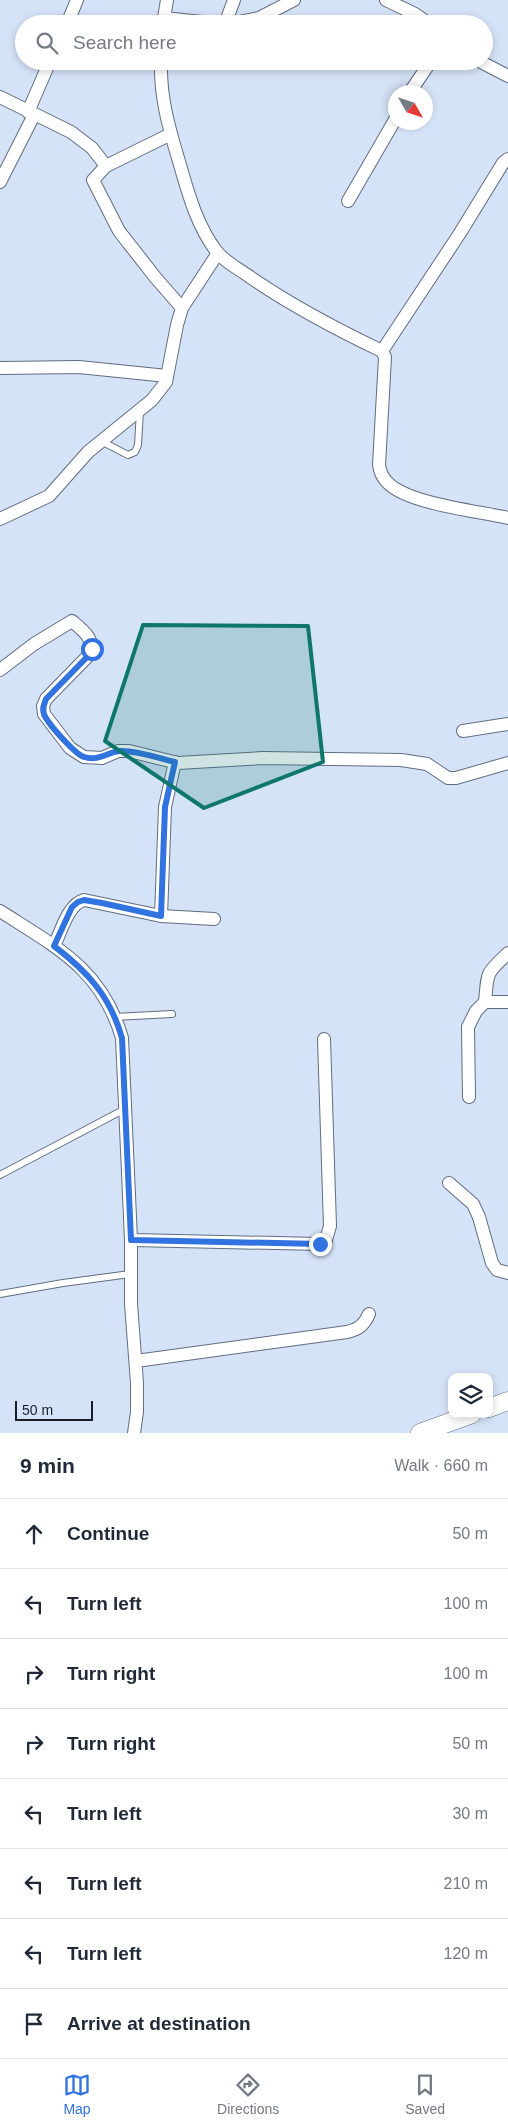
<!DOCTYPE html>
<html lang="en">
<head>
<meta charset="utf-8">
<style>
  :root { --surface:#fff; --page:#f6f6f7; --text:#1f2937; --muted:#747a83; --line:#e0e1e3; --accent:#3173e1 }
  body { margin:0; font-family:Arial,sans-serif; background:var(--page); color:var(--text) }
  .controls { position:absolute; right:15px; bottom:15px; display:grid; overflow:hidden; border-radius:10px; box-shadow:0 2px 8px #0003 }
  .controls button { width:45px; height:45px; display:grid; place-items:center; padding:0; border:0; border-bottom:1px solid var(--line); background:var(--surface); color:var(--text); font:25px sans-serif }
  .compass { position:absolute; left:388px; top:85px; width:45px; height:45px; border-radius:50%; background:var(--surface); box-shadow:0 2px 8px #0003; rotate:129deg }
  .scale { position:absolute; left:15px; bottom:12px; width:78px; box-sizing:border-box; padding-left:5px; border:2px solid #191d25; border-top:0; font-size:14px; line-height:18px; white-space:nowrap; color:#191d25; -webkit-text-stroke:4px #d5e3f8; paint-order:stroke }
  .stop { position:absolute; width:15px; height:15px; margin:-11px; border:4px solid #3173e1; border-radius:50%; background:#fff }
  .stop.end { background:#3173e1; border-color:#fff; box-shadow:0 1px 5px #0008 }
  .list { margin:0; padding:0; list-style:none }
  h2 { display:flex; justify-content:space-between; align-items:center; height:65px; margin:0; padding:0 20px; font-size:21px }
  h2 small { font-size:16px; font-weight:400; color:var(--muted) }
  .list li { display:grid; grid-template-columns:32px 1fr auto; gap:15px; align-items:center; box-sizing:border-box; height:70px; padding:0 20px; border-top:1px solid var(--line) }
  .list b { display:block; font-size:19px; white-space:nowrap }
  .list em { font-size:16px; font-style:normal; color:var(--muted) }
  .icon { flex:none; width:28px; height:28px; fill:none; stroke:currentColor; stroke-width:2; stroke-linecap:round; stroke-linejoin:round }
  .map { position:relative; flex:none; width:508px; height:1433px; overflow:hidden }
  .search { position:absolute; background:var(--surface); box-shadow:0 2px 8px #0003; left:15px; right:15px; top:15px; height:55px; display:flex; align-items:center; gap:12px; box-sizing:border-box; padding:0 18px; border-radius:28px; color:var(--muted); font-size:19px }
  .sheet { height:625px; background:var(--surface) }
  nav { display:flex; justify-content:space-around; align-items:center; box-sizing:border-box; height:70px; border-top:1px solid var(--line); background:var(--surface); font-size:14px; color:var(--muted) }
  nav a { display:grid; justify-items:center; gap:2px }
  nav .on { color:var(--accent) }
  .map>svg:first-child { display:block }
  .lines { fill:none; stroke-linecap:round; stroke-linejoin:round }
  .service-casing { stroke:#616d80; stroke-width:8 }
  .minor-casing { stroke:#616d80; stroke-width:14 }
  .secondary-casing { stroke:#616d80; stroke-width:19 }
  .service { stroke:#fff; stroke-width:6 }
  .minor { stroke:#fff; stroke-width:12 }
  .secondary { stroke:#fff; stroke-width:18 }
  .route { stroke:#3173e1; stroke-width:6 }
  .marked { fill:#0f766e; fill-opacity:0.2; stroke:#0f766e; stroke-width:4; stroke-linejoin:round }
</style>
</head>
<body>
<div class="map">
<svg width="508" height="1433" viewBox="0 0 508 1433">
  <rect width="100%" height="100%" fill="#d5e3f8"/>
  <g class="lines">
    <defs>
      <g id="service">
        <path d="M101,441l27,14 7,-3 3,-7 2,-34"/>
        <path d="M114,1017l58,-3"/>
        <path d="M0,1175l125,-66"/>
        <path d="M0,1294l63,-11 67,-9"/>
      </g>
      <g id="minor">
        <path d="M167,0l-3,18 57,6"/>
        <path d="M386,0l29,14 14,10"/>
        <path d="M67,24l10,-24"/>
        <path d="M225,24l9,-24"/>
        <path d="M229,24l30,-6 35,-18"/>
        <path d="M161,61c-1,35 7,64 17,97 9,31 18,67 39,94 8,10 22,17 33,25 42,29 86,52 132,74l3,6 -6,108c1,7 3,12 8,17 20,22 91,29 121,36"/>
        <path d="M479,61l29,15"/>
        <path d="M410,92l21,-31"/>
        <path d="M0,97l71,35 21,16 14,18"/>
        <path d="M28,112l22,-51"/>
        <path d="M171,134l-65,32 -13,14 26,51 36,46 27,31"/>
        <path d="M0,182l34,-67"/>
        <path d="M348,201l48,-83"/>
        <path d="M382,351l78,-118 43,-70 5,-4"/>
        <path d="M0,368l79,-1 88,9"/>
        <path d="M0,519l49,-23 39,-44 64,-52 14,-18 11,-57 5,-17 36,-55"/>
        <path d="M0,670l34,-26 38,-23c12,10 24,19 17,34l-43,44 -3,7 1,8 26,34 14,9 18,1 16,-7h11l49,12 85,-5 138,2 26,4 21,14h8l52,-15"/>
        <path d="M463,731l45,-7"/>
        <path d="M0,911c56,36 102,58 122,127l9,202v64l6,79v29l-3,21"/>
        <path d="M161,916l4,-109 10,-45"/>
        <path d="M54,946c7,-14 14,-42 30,-46l77,16 53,3"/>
        <path d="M485,1002c3,-31 0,-27 23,-49"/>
        <path d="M469,1097l-1,-70 8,-16 9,-9h23"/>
        <path d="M449,1183l24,21 6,13 13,46 5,7 11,3"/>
        <path d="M131,1240l189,4 5,-1 5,-17 -6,-187"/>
        <path d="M136,1361l211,-29c12,-3 17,-7 22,-18"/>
      </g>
      <g id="secondary">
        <path d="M489,1408l19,-7"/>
        <path d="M420,1433l52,-19"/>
      </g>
    </defs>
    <use href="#service" class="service-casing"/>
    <use href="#minor" class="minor-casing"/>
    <use href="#secondary" class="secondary-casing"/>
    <use href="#service" class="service"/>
    <use href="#minor" class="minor"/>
    <use href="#secondary" class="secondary"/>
  </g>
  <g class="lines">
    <path class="route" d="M92,649l-3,6 -43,44c-2,5 -4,10 -2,15 3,9 31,40 40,43 15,5 25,-6 37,-6 18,0 37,7 54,11l-10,45 -4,109 -59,-13 -18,-3 -6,2 -6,5 -18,39c34,26 56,50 68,92l9,202 189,4"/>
  </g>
  <path class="marked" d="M143,625l165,1 15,136 -119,46 -99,-67z"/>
</svg>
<div class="controls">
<button><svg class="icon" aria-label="layers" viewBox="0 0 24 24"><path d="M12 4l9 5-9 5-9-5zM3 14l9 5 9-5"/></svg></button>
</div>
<svg class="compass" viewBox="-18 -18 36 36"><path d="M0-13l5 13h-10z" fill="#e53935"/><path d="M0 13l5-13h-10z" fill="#747a83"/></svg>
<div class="scale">50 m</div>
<div class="stop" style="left:92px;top:649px"></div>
<div class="stop end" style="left:320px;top:1244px"></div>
<div class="search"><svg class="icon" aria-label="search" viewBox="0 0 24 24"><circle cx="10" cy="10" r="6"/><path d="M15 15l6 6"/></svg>Search here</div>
</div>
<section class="sheet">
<h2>9 min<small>Walk · 660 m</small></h2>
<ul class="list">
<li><svg class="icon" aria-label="ahead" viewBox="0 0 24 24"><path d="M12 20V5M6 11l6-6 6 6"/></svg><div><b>Continue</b></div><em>50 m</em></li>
<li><svg class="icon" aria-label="left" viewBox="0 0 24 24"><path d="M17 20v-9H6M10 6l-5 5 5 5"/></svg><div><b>Turn left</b></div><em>100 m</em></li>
<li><svg class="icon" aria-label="right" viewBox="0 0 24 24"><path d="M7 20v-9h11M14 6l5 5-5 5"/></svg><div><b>Turn right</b></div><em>100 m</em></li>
<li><svg class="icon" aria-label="right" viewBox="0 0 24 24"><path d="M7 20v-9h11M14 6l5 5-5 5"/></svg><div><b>Turn right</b></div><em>50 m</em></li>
<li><svg class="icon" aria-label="left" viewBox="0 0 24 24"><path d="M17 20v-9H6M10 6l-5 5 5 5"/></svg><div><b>Turn left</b></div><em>30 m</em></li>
<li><svg class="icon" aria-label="left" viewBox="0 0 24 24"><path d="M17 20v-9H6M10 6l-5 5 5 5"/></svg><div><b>Turn left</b></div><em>210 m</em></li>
<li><svg class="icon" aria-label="left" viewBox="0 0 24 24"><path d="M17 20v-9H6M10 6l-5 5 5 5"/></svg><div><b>Turn left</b></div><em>120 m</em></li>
<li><svg class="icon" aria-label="arrive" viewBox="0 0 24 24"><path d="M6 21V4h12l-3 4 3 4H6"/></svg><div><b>Arrive at destination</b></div></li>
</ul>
</section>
<nav>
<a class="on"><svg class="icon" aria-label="map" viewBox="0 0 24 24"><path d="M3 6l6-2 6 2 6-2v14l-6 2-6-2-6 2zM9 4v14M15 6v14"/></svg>Map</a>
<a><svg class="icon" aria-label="directions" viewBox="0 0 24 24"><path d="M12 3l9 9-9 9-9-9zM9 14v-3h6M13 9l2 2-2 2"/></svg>Directions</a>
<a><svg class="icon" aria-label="saved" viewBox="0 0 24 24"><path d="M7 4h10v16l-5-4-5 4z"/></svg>Saved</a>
</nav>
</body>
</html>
